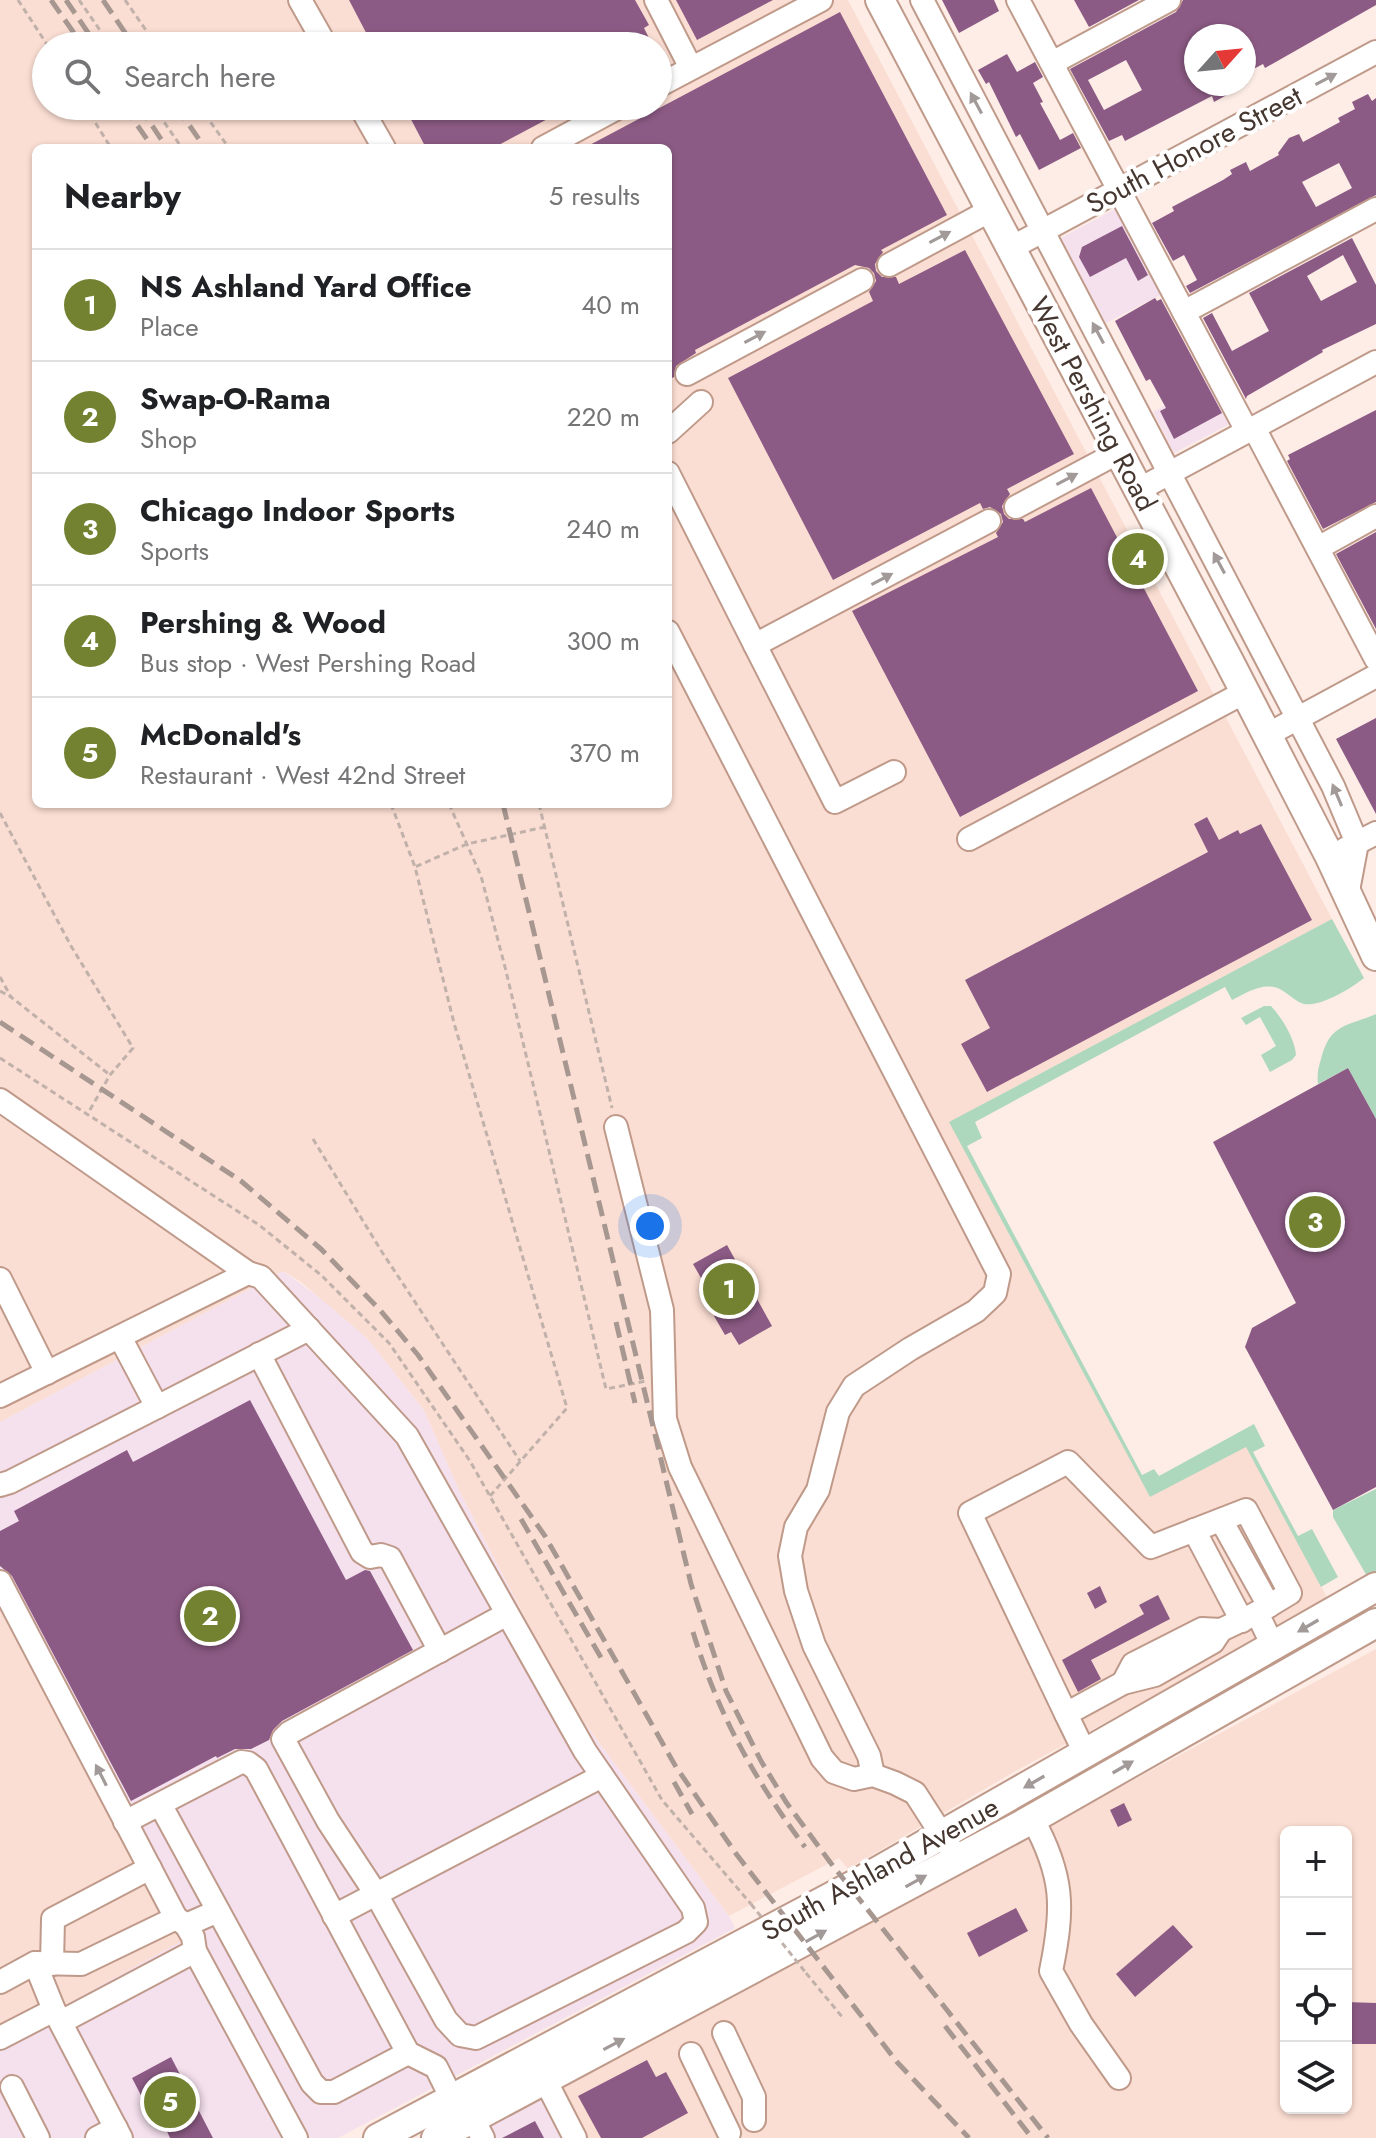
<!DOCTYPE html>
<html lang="en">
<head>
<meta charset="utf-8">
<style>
  :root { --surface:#fff; --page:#f6f6f6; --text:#202124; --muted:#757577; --line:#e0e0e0; --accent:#728231 }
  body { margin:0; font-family:Jost,sans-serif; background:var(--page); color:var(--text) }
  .controls { position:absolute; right:24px; bottom:24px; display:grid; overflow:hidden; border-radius:12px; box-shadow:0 2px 6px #0004 }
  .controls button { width:72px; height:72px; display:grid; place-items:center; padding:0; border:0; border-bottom:2px solid var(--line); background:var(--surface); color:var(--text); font:40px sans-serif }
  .compass { position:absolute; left:1184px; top:24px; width:72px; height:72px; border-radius:50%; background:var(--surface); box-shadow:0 2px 6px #0004; rotate:63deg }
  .you { position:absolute; left:650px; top:1226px; width:28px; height:28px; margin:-20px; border:6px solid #fff; border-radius:50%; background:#1a73e8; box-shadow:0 0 0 12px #1a73e833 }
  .badge { display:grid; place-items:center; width:52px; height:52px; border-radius:50%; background:var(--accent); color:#fff; font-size:26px; font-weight:700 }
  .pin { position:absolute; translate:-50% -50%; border:4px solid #fff; box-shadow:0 2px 8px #0006 }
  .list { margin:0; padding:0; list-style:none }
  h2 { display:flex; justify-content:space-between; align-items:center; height:104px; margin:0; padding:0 32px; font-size:34px }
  h2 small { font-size:26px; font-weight:400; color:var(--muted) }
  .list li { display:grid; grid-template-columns:52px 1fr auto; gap:24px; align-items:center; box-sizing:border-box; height:112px; padding:0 32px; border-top:2px solid var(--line) }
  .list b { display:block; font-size:30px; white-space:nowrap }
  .list p { margin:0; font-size:26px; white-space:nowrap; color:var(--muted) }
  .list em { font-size:26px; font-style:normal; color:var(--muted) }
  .icon { flex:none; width:44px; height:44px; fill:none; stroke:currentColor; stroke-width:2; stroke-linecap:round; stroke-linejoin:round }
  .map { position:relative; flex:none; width:1376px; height:2138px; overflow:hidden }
  .search { position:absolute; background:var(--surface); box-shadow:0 2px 6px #0004; left:32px; top:32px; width:640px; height:88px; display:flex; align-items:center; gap:20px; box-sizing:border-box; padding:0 28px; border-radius:44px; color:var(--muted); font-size:30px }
  .panel { position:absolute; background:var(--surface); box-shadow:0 2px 6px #0004; left:32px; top:144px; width:640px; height:664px; border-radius:12px }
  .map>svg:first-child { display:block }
  .commercial { fill:#f5e0ee }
  .built { fill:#fbded3; fill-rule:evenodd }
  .green { fill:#add8be }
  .building { fill:#8c5b85; fill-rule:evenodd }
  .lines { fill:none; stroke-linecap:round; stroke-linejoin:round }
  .minor-casing { stroke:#bf9a8a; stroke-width:26 }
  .major-casing { stroke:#bf9a8a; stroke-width:32 }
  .path { stroke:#c0b1aa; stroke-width:3; stroke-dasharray:6 4; stroke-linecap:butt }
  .minor { stroke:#fff; stroke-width:22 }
  .major { stroke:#fff; stroke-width:28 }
  .rail { stroke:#a79791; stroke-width:5; stroke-dasharray:16 8; stroke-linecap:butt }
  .path-bridge { stroke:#c0b1aa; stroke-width:3; stroke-dasharray:6 4; stroke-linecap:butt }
  .oneway { fill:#a29a98 }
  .labels { text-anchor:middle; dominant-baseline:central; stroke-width:8; stroke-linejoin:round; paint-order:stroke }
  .street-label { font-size:28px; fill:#453630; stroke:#fff }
</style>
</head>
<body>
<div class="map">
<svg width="1376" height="2138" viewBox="0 0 1376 2138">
  <rect width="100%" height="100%" fill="#fdede6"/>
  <g class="commercial">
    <path d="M1126,203l46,86 -66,34 -45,-85z"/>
    <path d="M1218,376l23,42 -67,35 -21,-41z"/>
    <path d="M283,1271l51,37 33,30 57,72 35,80 109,211 161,215 6,12 -397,210h-338v-716z"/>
    <path d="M546,2097l21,41h-100z"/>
  </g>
  <g class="built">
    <path d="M0,0h848l484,919 -382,203 200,374 96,-50 83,155 -315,171 -166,97 -9,-11 -110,58 -161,-215 -109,-211 -35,-80 -57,-72 -66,-56 -18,-11 -283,151zM46,46h612v60h-612zM36,148h632v656h-632z"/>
    <path d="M0,1585l187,353 -187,103z"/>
    <path d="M1376,1649v489h-809l-21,-41zM1286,1832h60v276h-60z"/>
  </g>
  <g class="green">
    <path d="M1332,919l32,59c-12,10 -48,32 -63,25 -9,-4 -17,-14 -27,-16 -15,-3 -30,7 -42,13l-7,-13 -250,135 7,16 -15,8 175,329 12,-6 5,7 95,-52 11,22 -12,6 45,84 14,-7 26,48 -17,10 -75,-140 -96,50 -201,-375z"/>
    <path d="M1264,1006h7c11,12 24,33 25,49l-4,5 -22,12 -9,-17 15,-9 -16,-29 -14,8 -5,-7z"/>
    <path d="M1376,1014v105l-28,-51 -30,16c-1,-9 0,-16 3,-25 9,-35 24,-32 55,-45z"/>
    <path d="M1376,1489v84l-8,5 -35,-61v-7z"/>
  </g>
  <g class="building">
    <path d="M349,0h286l14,25 -5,3 9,18h-280z"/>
    <path d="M676,0h97l-76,40z"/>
    <path d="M942,0h52l5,11 -40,22z"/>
    <path d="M1074,0h65l-50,27z"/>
    <path d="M1183,0h193v5l-111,63 -2,-4 -19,10v-38h-48v48h51l-33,18 -2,-6 -87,45 -3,-6 -13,6 -39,-72 106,-57zM1126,60l16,30 -38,20 -16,-30z"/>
    <path d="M840,12l107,203 -66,35 2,2 -8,12 1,7 6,6h14l3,7 66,-34 109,204 -67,35 3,5 -8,12 2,8 5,5h14l2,3 66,-34 107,203 -238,126 -108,-206 146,-74 -2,-4 7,-11 -2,-8 -11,-7 -7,2 -3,-6 -147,77 -105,-202 145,-77 -4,-9 7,-11 -2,-8 -5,-5 -14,-3 -160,85 1,3 -20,13 -2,11 -6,3v-232h-84z"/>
    <path d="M1007,54l10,18 18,-10 8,15 -10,6 10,19 -3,1 20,37 13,-7 8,15 -42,22 -19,-36 -4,3 -27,-55 -3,2 -8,-14z"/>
    <path d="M1368,94l4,7 4,-3v97l-186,98 -4,-7 11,-6 -13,-25 -11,6 -21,-38 22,-12 -2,-4 51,-27 9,-6 -2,-4 16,-8 4,9 29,-16 -1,-2 11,-15 10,-4 4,8 37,-20 -2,-4 17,-9 -3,-7zM1339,163l13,25 -36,19 -14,-25z"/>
    <path d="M404,106h168l-79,42h-67z"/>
    <path d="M1122,226l26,49 -10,6 -12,-23 -36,19 -11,-20 3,-10z"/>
    <path d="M1352,238l24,47v39l-54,26 1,2 -76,44 -1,3 -43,-81 9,-5 20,38 37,-20 -20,-38zM1343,255l14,27 -36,19 -14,-25z"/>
    <path d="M1155,298l2,3 4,-2 61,114 -48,26 -14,-28 6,-3 -16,-29 -4,2 -31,-60z"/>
    <path d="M1376,410v92l-53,27 -36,-68 3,-2 -2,-4z"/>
    <path d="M1376,532v97l-40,-75z"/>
    <path d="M1376,718v96l-40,-75z"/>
    <path d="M1207,817l12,23 19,-10 2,4 21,-10 51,96 -325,172 -26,-48 29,-16 -25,-48 243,-128 -14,-28z"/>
    <path d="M1348,1068l28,51v368l-43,23 -88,-163 7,-19 44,-25 -83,-161z"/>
    <path d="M727,1245l45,81 -33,19 -8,-13 -6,3 -11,-19 7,-3 -28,-49z"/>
    <path d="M250,1400l96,180 19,-10 5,1 43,79 -131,71 -9,9 -4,10 -18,9h-16l-18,9 -1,-2 -85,45 -119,-225 -12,-10v-35l19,-10 -5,-10 113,-61 6,12z"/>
    <path d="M1100,1586l7,16 -12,7 -8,-16z"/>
    <path d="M1158,1595l12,24 -79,41 10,19 -23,13 -16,-32 82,-46 -5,-9z"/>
    <path d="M1124,1803l8,17 -14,7 -8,-17z"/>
    <path d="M1016,1908l12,23 -49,26 -12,-24z"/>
    <path d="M1173,1925l20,22 -58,50 -19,-23z"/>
    <path d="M1346,2002l30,1v41h-30z"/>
    <path d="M171,2057l42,81h-43l-5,-11 -6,3 -27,-52z"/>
    <path d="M647,2060l9,17 10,-5 22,41 -46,25h-41l-23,-42z"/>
    <path d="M535,2121l9,17h-42z"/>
  </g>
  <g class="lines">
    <defs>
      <g id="minor">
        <path d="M300,0l26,46"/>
        <path d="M656,0l35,68"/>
        <path d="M922,0l411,786 24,57 -10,53"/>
        <path d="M1018,0l229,431"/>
        <path d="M1052,63l117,-63"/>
        <path d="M658,86l163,-86"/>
        <path d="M360,106l24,42"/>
        <path d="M543,148l78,-42"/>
        <path d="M1011,248l365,-196"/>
        <path d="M889,265l102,-55"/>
        <path d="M1184,312l192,-103"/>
        <path d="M687,374l175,-94"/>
        <path d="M1254,428l122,231"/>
        <path d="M668,432l33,-30"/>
        <path d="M668,473l87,172 234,-124"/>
        <path d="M1138,490l238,-128"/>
        <path d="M1016,507l103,-55"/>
        <path d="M1318,548l58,-32"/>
        <path d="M668,632l331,642 -4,19 -19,18 -66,38 -56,37 -16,26 -20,78 -22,37 -6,29 6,35 18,54 55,111 4,19"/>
        <path d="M755,645l80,157 59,-30"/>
        <path d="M1267,735l109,-59"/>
        <path d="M969,839l276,-147"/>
        <path d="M1345,849l31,-16"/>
        <path d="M0,1100l248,173 -248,123"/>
        <path d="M616,1127l46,183 3,109 15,48 142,291 12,14 20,7 19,-4 22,8 20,10 36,56"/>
        <path d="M248,1273l13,4 146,159 178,315 108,157 3,14 -10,10 -210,106 -16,-3 -14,-15 -70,-126 -48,-73 -45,-82 6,-6 218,-119"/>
        <path d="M0,1279l47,94"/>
        <path d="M259,1354l103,198 8,5 11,-2 9,3 50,93"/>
        <path d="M157,1407l152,-78"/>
        <path d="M0,1485l10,-3 147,-75 -37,-70"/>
        <path d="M1221,1520l48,86"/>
        <path d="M1194,1530l48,91"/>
        <path d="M0,1582l176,336"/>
        <path d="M1123,1683l10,-19 69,-35 19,1"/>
        <path d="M1066,1714l-96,-201 98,-51 83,85 95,-37 44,83 -33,20"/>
        <path d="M1085,1753l-19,-39 57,-31 32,-8 58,-33 8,-12 36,-17 16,33"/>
        <path d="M1032,1818c32,58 32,90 19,153l30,53 38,54"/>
        <path d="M125,1822l116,-60 7,1 8,6 152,284 -74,39h-13l-9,-9 -152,-279"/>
        <path d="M334,1916l268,-140"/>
        <path d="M186,1925l7,12 2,14 101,187"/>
        <path d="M35,1963l19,47 67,128"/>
        <path d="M52,1964l1,-45 97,-51"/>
        <path d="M0,1982l35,-19 46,1 95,-46 10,7 32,-14"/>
        <path d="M61,2022l134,-71"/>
        <path d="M724,2033l30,64v23"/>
        <path d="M0,2038l54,-28"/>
        <path d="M408,2053l28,14 16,32"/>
        <path d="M691,2054l38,79"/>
        <path d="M539,2068l36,70"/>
        <path d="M12,2087l26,51"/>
        <path d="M473,2119l10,19"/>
        <path d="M97,2138l19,-10"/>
      </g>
      <g id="major">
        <path d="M880,0l350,663 100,194 46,99"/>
        <path d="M378,2138l481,-256 517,-295"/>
        <path d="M436,2138l587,-314 353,-201"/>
      </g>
    </defs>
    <use href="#minor" class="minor-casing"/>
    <use href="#major" class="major-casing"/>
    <g class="path">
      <path d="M18,0l30,46"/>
      <path d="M79,0l32,46"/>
      <path d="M125,0l32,46"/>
      <path d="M85,106l26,42"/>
      <path d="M153,106l29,42"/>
      <path d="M199,106l30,42"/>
      <path d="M391,804l24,63"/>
      <path d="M449,804l32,72 23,87 102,426 40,-8"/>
      <path d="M539,804l73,304"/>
      <path d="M0,813l71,133 62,102 -23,27 -23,40"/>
      <path d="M0,977l11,20 99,78"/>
      <path d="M0,991l11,6"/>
      <path d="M0,1058l259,167 62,50 68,68 81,118 192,339 89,104"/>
      <path d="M313,1139l69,113 138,209"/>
      <path d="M490,1496l77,-88 -113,-385 -39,-156 52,-23 78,-17"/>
      <path d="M806,1973l37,45"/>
    </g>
    <use href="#minor" class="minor"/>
    <use href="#major" class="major"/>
    <g class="rail">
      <path d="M51,0l32,46"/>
      <path d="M66,0l31,46"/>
      <path d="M103,0l31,46"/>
      <path d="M124,106l29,42"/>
      <path d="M139,106l28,42"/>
      <path d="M176,106l29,42"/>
      <path d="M503,804l188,780 35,107 35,70 25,41 44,60 218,276"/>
      <path d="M0,1022l241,159 80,68 59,61 38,45 127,181 131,231 61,88 160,207 72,76"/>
      <path d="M616,1322l19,81"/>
      <path d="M521,1519l82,142"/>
      <path d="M693,1632c25,82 61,147 112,215"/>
      <path d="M674,1782l18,32"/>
      <path d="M945,2026l87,112"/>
    </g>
    <path class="path-bridge" d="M751,1904l55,69"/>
  </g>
  <defs><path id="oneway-solid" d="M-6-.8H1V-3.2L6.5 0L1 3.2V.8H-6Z" transform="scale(2)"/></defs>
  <g class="oneway">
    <use href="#oneway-solid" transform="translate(1326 79) rotate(-28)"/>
    <use href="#oneway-solid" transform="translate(976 103) rotate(-118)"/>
    <use href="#oneway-solid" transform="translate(940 237) rotate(-28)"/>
    <use href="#oneway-solid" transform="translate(1098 333) rotate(-118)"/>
    <use href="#oneway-solid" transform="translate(755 337) rotate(-28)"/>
    <use href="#oneway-solid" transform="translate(1067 479) rotate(-28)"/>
    <use href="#oneway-solid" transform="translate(1219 563) rotate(-118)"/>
    <use href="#oneway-solid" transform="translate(882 579) rotate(-28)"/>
    <use href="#oneway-solid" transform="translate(1337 795) rotate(-113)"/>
    <use href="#oneway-solid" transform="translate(1308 1626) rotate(150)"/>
    <use href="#oneway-solid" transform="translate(1123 1767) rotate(-30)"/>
    <use href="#oneway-solid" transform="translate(101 1775) rotate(-117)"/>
    <use href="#oneway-solid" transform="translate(1034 1782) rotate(150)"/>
    <use href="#oneway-solid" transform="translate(916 1881) rotate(-29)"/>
    <use href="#oneway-solid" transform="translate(816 1936) rotate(-29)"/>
    <use href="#oneway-solid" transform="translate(614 2044) rotate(-28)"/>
  </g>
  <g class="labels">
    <g class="street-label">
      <text transform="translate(1194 150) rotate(-28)">South Honore Street</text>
      <text transform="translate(1093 404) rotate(62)">West Pershing Road</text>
      <text transform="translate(880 1869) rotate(-29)">South Ashland Avenue</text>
    </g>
  </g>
</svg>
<div class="controls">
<button>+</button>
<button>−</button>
<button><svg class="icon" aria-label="locate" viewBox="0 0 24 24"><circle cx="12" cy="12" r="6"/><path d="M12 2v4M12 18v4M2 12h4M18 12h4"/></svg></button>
<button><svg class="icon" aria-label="layers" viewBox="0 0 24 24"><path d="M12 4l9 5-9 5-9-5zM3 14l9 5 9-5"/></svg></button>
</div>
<svg class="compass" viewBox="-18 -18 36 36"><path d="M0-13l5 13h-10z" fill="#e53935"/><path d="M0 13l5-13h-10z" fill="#757577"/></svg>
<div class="you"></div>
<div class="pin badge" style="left:729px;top:1289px">1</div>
<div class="pin badge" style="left:210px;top:1616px">2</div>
<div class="pin badge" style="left:1315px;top:1222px">3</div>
<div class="pin badge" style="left:1138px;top:559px">4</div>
<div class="pin badge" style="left:170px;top:2102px">5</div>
<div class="search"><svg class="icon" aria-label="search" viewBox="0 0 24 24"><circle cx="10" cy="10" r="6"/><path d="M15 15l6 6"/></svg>Search here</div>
<section class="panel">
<h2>Nearby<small>5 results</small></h2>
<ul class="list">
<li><span class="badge">1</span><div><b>NS Ashland Yard Office</b><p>Place</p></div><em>40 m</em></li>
<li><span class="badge">2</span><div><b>Swap-O-Rama</b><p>Shop</p></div><em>220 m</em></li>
<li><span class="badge">3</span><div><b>Chicago Indoor Sports</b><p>Sports</p></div><em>240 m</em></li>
<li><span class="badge">4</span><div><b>Pershing &amp; Wood</b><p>Bus stop · West Pershing Road</p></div><em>300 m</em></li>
<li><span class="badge">5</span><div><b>McDonald's</b><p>Restaurant · West 42nd Street</p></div><em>370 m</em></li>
</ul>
</section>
</div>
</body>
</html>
